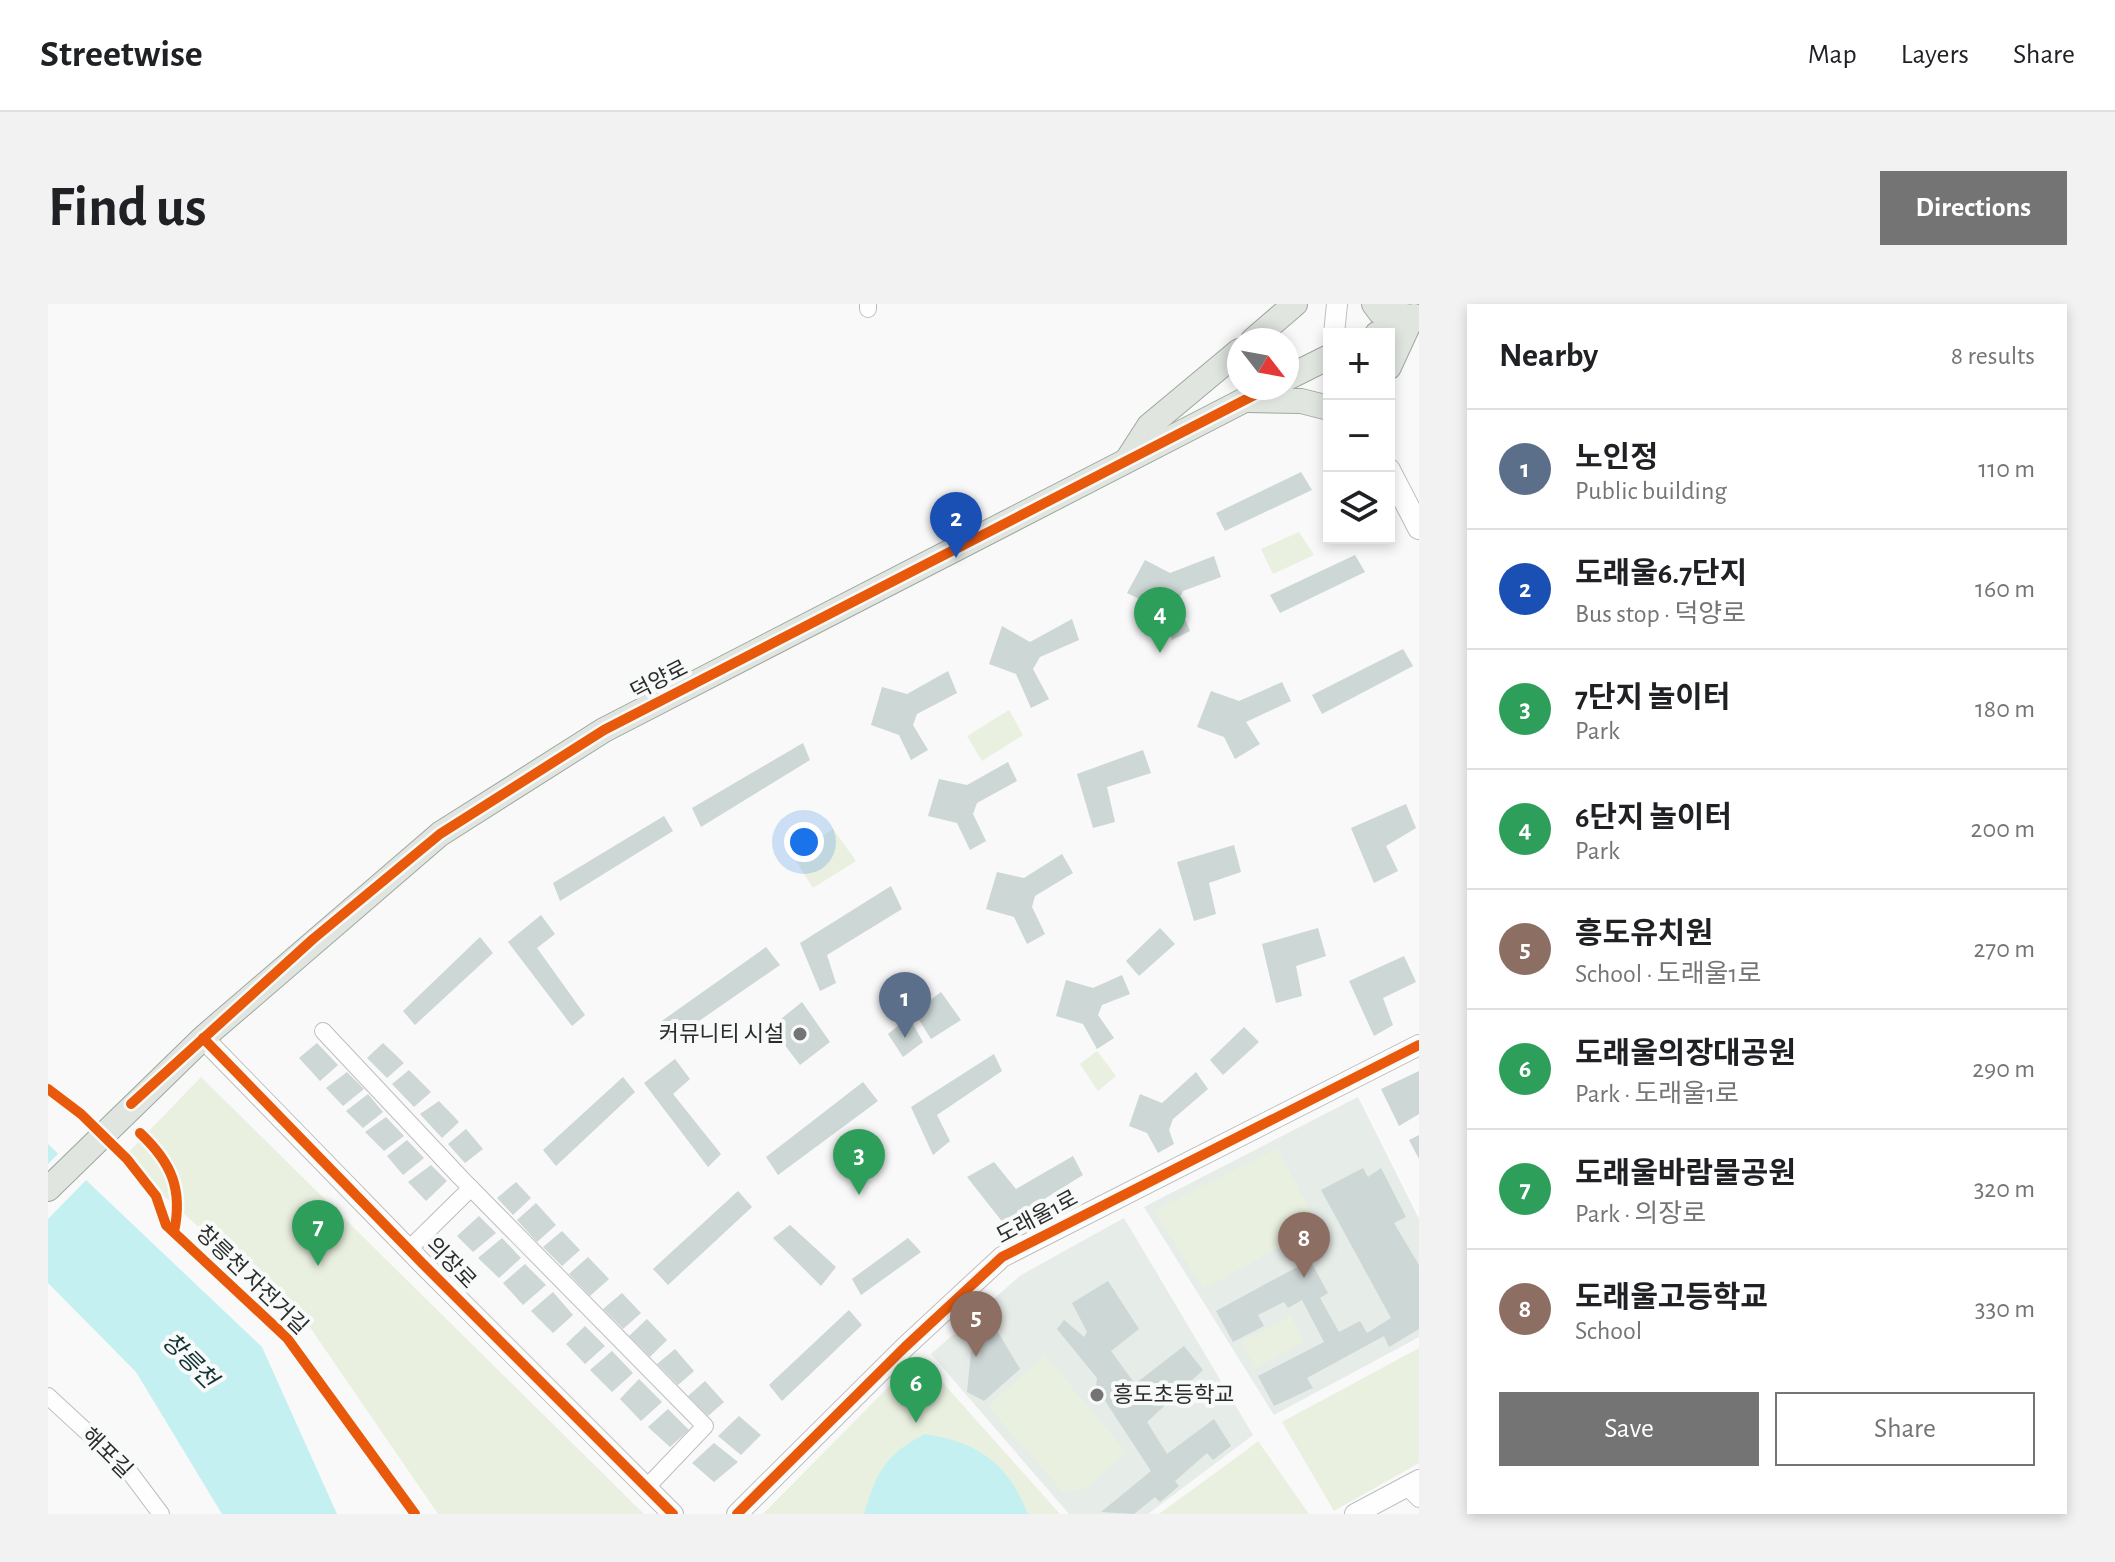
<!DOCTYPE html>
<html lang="en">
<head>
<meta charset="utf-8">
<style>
  :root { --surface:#fff; --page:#f2f2f2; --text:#202124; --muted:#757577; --line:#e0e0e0; --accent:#737473 }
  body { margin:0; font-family:"Alegreya Sans","Noto Sans KR",sans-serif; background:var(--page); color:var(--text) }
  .controls { position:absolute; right:24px; top:24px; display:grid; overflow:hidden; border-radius:0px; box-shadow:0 4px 12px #0003 }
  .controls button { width:72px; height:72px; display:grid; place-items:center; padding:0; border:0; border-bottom:2px solid var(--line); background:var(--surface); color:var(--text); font:40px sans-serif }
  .compass { position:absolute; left:1179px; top:24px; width:72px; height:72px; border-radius:50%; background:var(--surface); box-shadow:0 4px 12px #0003; rotate:121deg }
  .you { position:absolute; left:756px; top:538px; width:28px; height:28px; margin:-20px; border:6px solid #fff; border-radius:50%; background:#1a73e8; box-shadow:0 0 0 12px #1a73e833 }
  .badge { display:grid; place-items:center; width:52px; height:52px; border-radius:50%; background:var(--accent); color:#fff; font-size:26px; font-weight:700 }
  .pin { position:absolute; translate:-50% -66px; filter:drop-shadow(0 2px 4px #0008) }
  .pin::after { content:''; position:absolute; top:42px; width:28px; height:24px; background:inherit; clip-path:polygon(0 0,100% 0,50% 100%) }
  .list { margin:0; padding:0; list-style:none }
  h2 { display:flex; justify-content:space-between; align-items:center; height:104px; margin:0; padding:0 32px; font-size:34px }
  h2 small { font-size:26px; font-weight:400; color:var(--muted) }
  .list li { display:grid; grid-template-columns:52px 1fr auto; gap:24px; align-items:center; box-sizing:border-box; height:120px; padding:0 32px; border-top:2px solid var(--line) }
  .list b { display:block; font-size:30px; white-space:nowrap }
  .list p { margin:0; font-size:26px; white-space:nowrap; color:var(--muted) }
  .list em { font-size:26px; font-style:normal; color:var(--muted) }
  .actions { display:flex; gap:16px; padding:24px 32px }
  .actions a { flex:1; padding:18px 0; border:2px solid var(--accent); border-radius:0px; text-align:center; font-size:28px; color:var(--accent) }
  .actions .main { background:var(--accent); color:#fff }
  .icon { flex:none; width:44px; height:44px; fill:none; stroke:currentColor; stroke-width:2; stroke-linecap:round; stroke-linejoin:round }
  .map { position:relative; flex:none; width:1371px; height:1210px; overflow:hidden; border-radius:0px }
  header { display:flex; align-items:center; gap:48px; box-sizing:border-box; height:112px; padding:0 40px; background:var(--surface); border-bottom:2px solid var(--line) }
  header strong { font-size:38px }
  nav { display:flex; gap:44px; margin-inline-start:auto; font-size:28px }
  .intro { display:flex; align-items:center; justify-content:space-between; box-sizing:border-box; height:192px; padding:0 48px }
  h1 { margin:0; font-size:56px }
  .button { padding:20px 36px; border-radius:0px; background:var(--accent); color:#fff; font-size:28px; font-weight:700 }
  main { display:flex; gap:48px; padding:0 48px }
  aside { flex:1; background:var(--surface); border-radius:0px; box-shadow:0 4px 12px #0003 }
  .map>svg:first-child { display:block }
  .built { fill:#e6ece8 }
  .green { fill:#eaf0df }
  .water { fill:#c5f0f2 }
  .pier { fill:#f8f9f8 }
  .building { fill:#cdd7d5 }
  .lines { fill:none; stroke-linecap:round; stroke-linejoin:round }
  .minor-casing { stroke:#bdbebd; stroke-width:18 }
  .tertiary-casing { stroke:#bdbebd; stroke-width:22 }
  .secondary-casing { stroke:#bdbebd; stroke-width:24 }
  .primary-casing { stroke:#9fa79f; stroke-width:26 }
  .minor { stroke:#fefefe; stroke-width:16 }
  .tertiary { stroke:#fefefe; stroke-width:20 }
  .secondary { stroke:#fefefe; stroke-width:22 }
  .primary { stroke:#e0e5e0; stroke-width:24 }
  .cycleway-casing { stroke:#f7faf8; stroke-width:15 }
  .cycleway { stroke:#e8590c; stroke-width:10 }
  .poi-dot { fill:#737473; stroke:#f7faf8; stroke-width:3 }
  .labels { text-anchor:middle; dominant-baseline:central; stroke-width:8; stroke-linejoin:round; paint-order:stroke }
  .street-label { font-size:22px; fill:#2b2c2b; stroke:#f7faf8 }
  .poi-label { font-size:22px; fill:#2b2c2b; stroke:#f7faf8; text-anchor:end }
  .water-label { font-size:24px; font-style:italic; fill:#123133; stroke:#f7faf8 }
</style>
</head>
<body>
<header>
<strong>Streetwise</strong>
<nav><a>Map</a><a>Layers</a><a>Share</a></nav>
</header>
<div class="intro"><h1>Find us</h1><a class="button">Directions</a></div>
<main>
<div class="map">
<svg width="1371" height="1210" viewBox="0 0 1371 1210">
  <rect width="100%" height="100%" fill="#f8f9f8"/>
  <g class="built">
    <path d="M1310,793l61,122v118l-145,78 -130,-208z"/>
    <path d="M1076,914l129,217 -105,79h-79l-138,-160 90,-79z"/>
  </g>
  <g class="green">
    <path d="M1251,228l15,23 -41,19 -12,-25z"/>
    <path d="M961,406l14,25 -41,26 -15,-25z"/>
    <path d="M785,525l23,32 -43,27 -20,-32z"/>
    <path d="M1049,747l19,25 -18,15 -18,-27z"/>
    <path d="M153,773l443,437h-206l-131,-191 -185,-164z"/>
    <path d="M1229,845l41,76 -114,64 -50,-78z"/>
    <path d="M1243,1012l13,26 -49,26 -13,-26z"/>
    <path d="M1371,1044v115l-85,48 -52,-89z"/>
    <path d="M871,1052l141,158h-297z"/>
    <path d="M997,1052l81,96 -39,36 -24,4 -75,-86z"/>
    <path d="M1210,1137l51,73h-150l89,-65z"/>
  </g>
  <g class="water">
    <path d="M0,840l214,203 75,167h-115l-86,-142 -88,-89z"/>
    <path d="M877,1130c52,8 83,29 103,80h-164c12,-41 21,-60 61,-80z"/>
  </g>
  <path class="pier" d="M13,847l28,26 -41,42v-55z"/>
  <g class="building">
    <path d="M1253,168l11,18 -87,41 -9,-18z"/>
    <path d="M1307,251l10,17 -85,41 -10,-18z"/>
    <path d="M1166,252l7,21 -38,14 -5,11 12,29 -18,9 -16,-33 -29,-14 18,-33 25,13z"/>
    <path d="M1024,315l7,21 -39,17 -7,12 16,30 -18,9 -15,-34 -27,-10 13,-38 28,16z"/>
    <path d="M1355,345l10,17 -91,48 -10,-19z"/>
    <path d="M900,367l9,22 -40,21 -4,11 15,25 -17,10 -12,-25 -28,-10 11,-38 25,7z"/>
    <path d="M1234,378l9,19 -45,21 14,22 -25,15 -11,-22 -27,-10 14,-36 28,10z"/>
    <path d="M755,439l7,17 -109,67 -9,-19z"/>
    <path d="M1095,446l8,23 -44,14 8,35 -22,6 -16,-54z"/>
    <path d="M960,458l9,19 -40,22 -4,11 13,27 -16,9 -13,-27 -29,-7 11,-37 28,6z"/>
    <path d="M1358,500l10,24 -30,18 12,25 -24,12 -23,-55z"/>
    <path d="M616,512l9,15 -113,70 -7,-18z"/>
    <path d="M1186,541l7,27 -32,11 7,31 -22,7 -17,-59z"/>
    <path d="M1014,550l11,19 -38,23 -3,11 13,27 -18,10 -13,-27 -28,-8 11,-37 27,6z"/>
    <path d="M843,582l11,23 -75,46 9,28 -16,8 -20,-48z"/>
    <path d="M493,611l14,19 -18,14 48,67 -13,11 -64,-84z"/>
    <path d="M1112,624l15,16 -36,32 -13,-15z"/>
    <path d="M1270,624l8,28 -30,10 6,30 -26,7 -14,-59z"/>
    <path d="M432,633l13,16 -78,72 -12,-14z"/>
    <path d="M718,643l14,18 -110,76 -11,-18z"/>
    <path d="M1356,652l12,26 -33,16 10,27 -19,11 -25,-55z"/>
    <path d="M1074,671l8,19 -28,11 -4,10 16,23 -17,11 -14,-25 -27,-8 10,-36 27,8z"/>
    <path d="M893,688l20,28 -30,19 -17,-27z"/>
    <path d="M754,698l28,40 -30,23 -29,-38z"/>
    <path d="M861,713l14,25 -20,15 -15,-23z"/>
    <path d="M1196,723l15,15 -36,33 -13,-15z"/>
    <path d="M269,739l21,22 -18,16 -21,-23z"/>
    <path d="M335,739l21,20 -17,15 -20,-20z"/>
    <path d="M946,750l8,17 -65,44 13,26 -17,14 -22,-48z"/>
    <path d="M627,755l15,20 -17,15 48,60 -13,13 -64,-84z"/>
    <path d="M361,766l22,22 -17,15 -22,-23z"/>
    <path d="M1371,767v43l-20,12 -18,-37z"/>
    <path d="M299,768l17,17 -21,17 -17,-18z"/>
    <path d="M1148,768l12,17 -35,30 -4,11 5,14 -16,9 -11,-20 -18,-7 11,-32 22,9z"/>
    <path d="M575,773l12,15 -79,74 -13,-16z"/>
    <path d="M815,778l15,19 -100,74 -12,-18z"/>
    <path d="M320,790l15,18 -20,16 -17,-17z"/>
    <path d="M391,797l20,21 -17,16 -22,-24z"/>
    <path d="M338,813l18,19 -20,15 -19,-19z"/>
    <path d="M418,825l17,20 -18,14 -17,-19z"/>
    <path d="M1371,831v24l-10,-19z"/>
    <path d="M359,836l17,18 -21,17 -16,-19z"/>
    <path d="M1025,852l10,19 -79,49 -37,-47 27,-15 22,27z"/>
    <path d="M383,861l16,16 -21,20 -18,-19z"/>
    <path d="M1315,864l5,9 13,-9 25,49 -12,6 25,42v64l-30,18 -5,-11 -77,42 6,10 -39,18 -16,-30 66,-34 -22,-42 -14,8 -4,-6 -26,13 6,11 -31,16 -17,-31 94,-51 18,33 -8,5 19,34 21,-11 7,12 24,-15 -70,-128z"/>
    <path d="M468,878l15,16 -18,17 -16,-17z"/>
    <path d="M690,887l14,16 -84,78 -15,-16z"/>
    <path d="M488,899l20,22 -19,17 -20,-22z"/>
    <path d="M431,912l17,17 -23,19 -16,-16z"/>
    <path d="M742,921l46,42 -15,19 -48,-48z"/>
    <path d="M514,927l18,19 -18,16 -19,-19z"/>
    <path d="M454,934l19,20 -22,20 -21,-20z"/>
    <path d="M860,934l13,14 -60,43 -9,-16z"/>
    <path d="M540,953l21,22 -19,17 -21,-22z"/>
    <path d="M477,960l21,21 -23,20 -20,-22z"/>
    <path d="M1060,977l31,48 -28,22 24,33 49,-38 19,24 -56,52 20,32 47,-35 17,27 -18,14 -6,-7 -32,28 4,5 -19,16 -5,-5 -21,17 -33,-2 50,-41 -55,-84 1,-9 -40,-49 7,-9 20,17 3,-5 -15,-29z"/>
    <path d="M505,988l20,23 -20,18 -22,-22z"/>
    <path d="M574,989l19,20 -18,16 -20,-20z"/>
    <path d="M801,1006l13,15 -80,76 -13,-16z"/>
    <path d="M599,1015l20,21 -17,17 -21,-21z"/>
    <path d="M537,1022l20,20 -20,18 -19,-20z"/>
    <path d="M947,1023l25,42 -36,32 -17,-9 4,-40z"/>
    <path d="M627,1045l19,22 -16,14 -21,-21z"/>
    <path d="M564,1047l21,22 -21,19 -22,-22z"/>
    <path d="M591,1075l23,23 -21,19 -21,-22z"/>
    <path d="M657,1077l19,21 -16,14 -20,-20z"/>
    <path d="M620,1105l21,21 -19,17 -22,-20z"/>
    <path d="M691,1112l22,19 -20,20 -23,-19z"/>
    <path d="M666,1139l24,19 -24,20 -22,-19z"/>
  </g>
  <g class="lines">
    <defs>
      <g id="minor">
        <path d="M820,5v-5"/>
        <path d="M275,727l137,146 245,249 -57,60"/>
        <path d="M361,945l62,-61"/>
        <path d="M0,1092l80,74 33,44"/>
        <path d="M1359,1183l12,12"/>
      </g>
      <g id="tertiary">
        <path d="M1286,30l3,-30"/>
        <path d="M155,734l219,225 251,251"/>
        <path d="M689,1210l168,-167 97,-90 417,-212"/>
        <path d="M1307,1210l64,-34"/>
      </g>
      <path id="secondary" d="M1341,166l30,58"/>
      <g id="primary">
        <path d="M1326,0l6,8 32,5 -23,50"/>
        <path d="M1329,30l37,-18"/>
        <path d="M1205,36l42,-36"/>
        <path d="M1239,74l42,-21"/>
        <path d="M1200,96l53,1 28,7"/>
        <path d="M1081,153l20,-31 90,-75"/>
        <path d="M0,885l155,-151 237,-204 164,-104 664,-342"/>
      </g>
    </defs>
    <use href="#minor" class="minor-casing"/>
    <use href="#tertiary" class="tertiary-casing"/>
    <use href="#secondary" class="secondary-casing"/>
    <use href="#primary" class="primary-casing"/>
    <use href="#minor" class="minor"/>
    <use href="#tertiary" class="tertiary"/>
    <use href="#secondary" class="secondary"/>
    <use href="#primary" class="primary"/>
    <defs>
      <g id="cycleway">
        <path d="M155,734l219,225 251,251"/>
        <path d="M0,785l33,25 46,45 29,37 10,29 121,113 128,176"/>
        <path d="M83,800l182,-165 127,-105 164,-104 664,-342"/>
        <path d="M92,829c32,30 43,57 34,99"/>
        <path d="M689,1210l168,-167 97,-90 417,-212"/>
      </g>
    </defs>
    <use href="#cycleway" class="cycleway-casing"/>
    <use href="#cycleway" class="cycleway"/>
  </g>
  <g class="poi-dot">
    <circle cx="752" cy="730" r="8"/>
    <circle cx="1049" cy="1091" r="8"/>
  </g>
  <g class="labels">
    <g class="street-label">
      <text transform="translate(611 376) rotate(-27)">덕양로</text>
      <text transform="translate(989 913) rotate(-28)">도래울1로</text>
      <text transform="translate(403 959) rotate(46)">의장로</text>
      <text transform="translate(204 976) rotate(44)">창릉천 자전거길</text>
      <text transform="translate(59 1149) rotate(45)">해포길</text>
    </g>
    <g class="poi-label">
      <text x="736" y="730">커뮤니티 시설</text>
      <text x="1065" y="1091" text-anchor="start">흥도초등학교</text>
    </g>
    <g class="water-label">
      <text transform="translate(141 1057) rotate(45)">창릉천</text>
    </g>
  </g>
</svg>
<div class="controls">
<button>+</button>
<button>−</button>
<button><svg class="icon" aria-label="layers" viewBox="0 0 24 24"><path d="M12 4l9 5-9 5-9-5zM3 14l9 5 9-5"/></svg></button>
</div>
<svg class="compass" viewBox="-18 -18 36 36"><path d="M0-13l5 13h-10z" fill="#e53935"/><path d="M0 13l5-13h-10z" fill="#757577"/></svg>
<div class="you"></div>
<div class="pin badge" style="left:857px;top:734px;background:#5c6f8a">1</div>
<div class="pin badge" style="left:908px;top:254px;background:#1a4fb4">2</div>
<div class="pin badge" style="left:811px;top:891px;background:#2e9e5b">3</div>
<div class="pin badge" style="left:1112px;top:349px;background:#2e9e5b">4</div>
<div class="pin badge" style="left:928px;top:1053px;background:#8d6e63">5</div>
<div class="pin badge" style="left:868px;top:1119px;background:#2e9e5b">6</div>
<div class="pin badge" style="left:270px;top:962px;background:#2e9e5b">7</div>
<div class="pin badge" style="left:1256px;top:974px;background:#8d6e63">8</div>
</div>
<aside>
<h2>Nearby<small>8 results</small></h2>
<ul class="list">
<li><span class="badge" style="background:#5c6f8a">1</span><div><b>노인정</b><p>Public building</p></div><em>110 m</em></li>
<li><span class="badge" style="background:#1a4fb4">2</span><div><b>도래울6.7단지</b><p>Bus stop · 덕양로</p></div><em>160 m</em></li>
<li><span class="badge" style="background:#2e9e5b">3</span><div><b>7단지 놀이터</b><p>Park</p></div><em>180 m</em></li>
<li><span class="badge" style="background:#2e9e5b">4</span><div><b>6단지 놀이터</b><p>Park</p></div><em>200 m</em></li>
<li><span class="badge" style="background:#8d6e63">5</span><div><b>흥도유치원</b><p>School · 도래울1로</p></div><em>270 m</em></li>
<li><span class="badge" style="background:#2e9e5b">6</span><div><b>도래울의장대공원</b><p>Park · 도래울1로</p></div><em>290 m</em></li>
<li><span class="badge" style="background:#2e9e5b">7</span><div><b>도래울바람물공원</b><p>Park · 의장로</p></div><em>320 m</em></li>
<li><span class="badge" style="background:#8d6e63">8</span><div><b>도래울고등학교</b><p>School</p></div><em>330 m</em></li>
</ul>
<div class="actions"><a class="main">Save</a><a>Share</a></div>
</aside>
</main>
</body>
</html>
